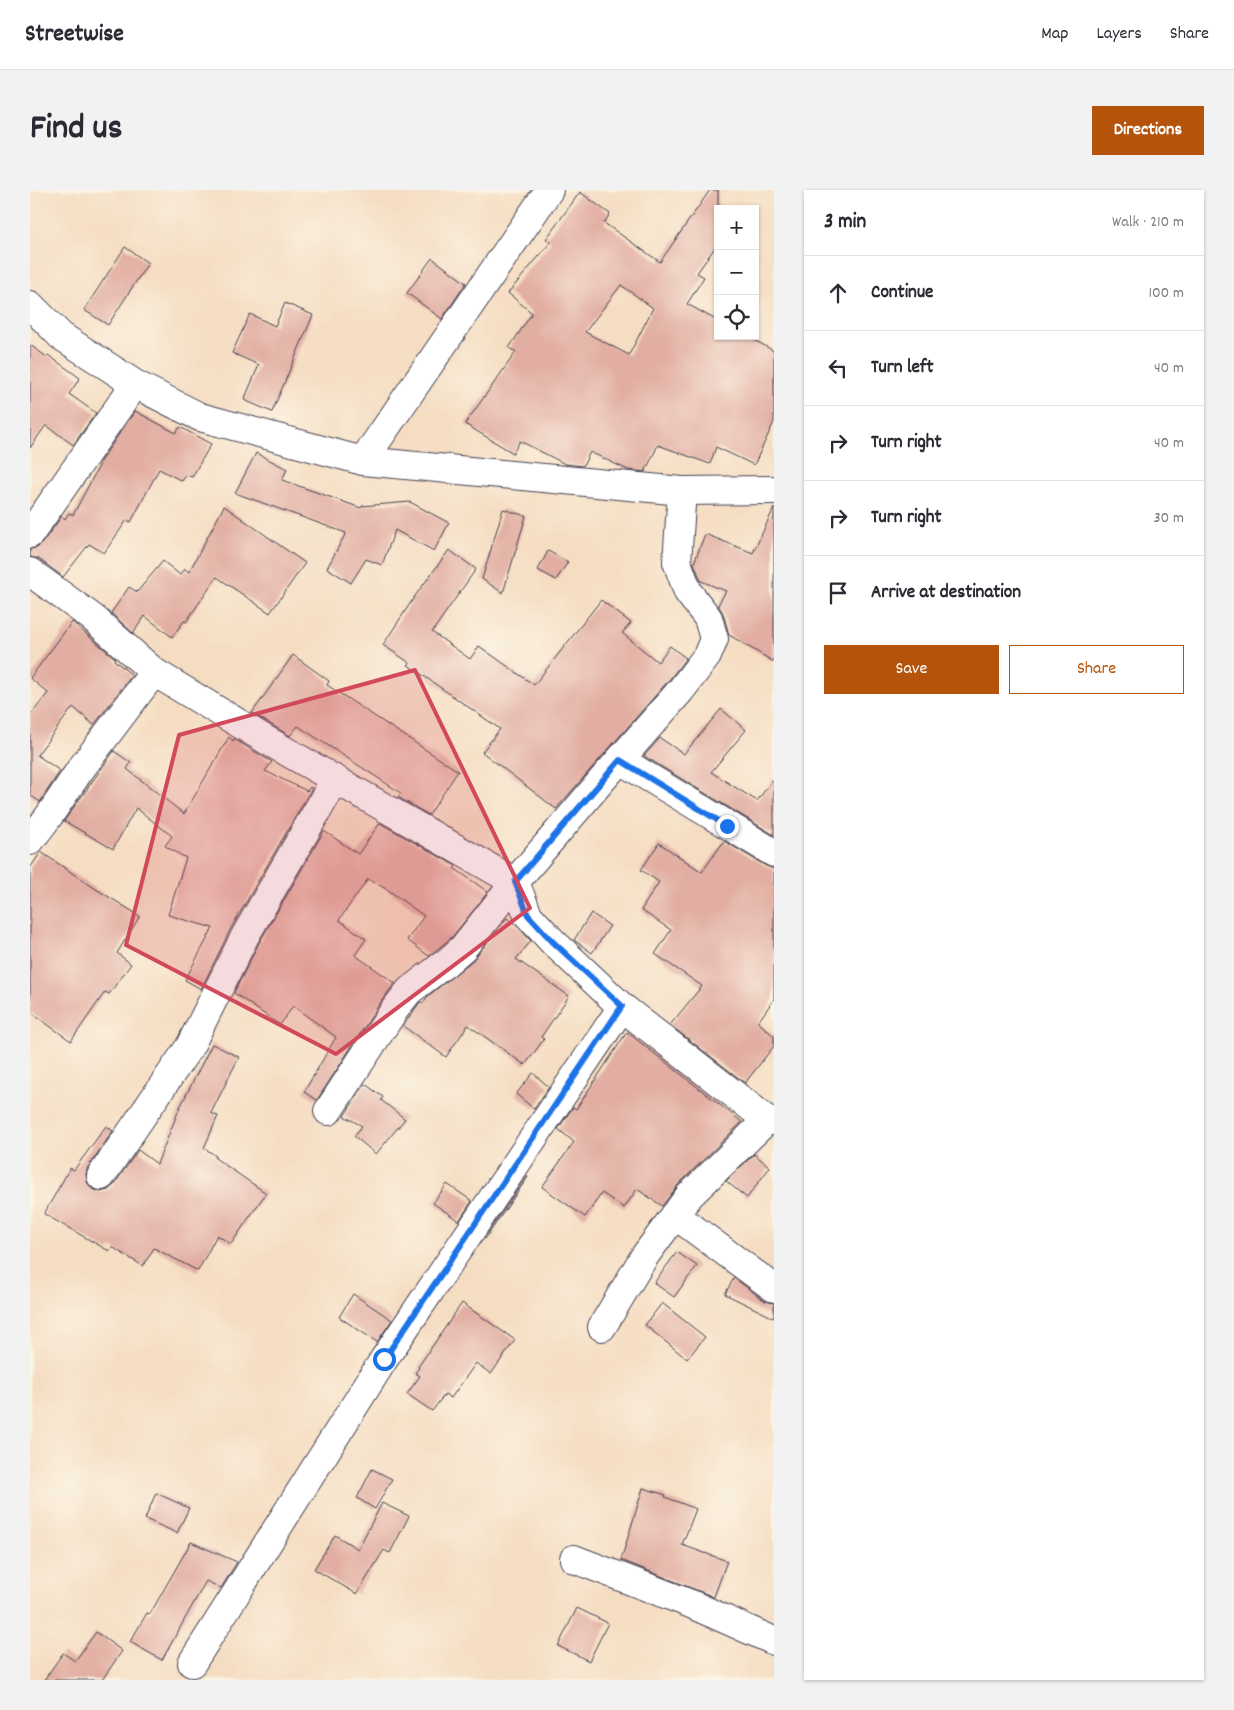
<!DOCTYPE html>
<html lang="en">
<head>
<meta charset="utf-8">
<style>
  :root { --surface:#fff; --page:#f2f2f3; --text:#2b2b33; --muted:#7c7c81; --line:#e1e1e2; --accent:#b45309 }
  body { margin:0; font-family:Dekko,sans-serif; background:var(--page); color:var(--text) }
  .controls { position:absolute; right:15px; top:15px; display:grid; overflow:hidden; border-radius:0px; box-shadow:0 1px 4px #0004 }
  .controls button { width:45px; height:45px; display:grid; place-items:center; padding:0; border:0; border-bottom:1px solid var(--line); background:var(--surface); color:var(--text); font:25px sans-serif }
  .stop { position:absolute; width:15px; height:15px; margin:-11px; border:4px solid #1a73e8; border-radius:50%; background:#fff }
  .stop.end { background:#1a73e8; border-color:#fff; box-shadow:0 1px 5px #0008 }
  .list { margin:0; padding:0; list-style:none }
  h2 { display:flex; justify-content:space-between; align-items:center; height:65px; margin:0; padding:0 20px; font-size:21px }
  h2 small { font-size:16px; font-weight:400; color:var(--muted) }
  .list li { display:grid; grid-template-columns:32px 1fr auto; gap:15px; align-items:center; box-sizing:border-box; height:75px; padding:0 20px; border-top:1px solid var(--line) }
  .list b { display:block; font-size:19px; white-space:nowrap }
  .list em { font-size:16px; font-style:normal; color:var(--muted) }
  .actions { display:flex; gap:10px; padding:15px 20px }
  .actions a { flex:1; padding:11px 0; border:1px solid var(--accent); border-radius:0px; text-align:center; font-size:18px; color:var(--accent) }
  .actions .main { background:var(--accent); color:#fff }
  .icon { flex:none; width:28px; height:28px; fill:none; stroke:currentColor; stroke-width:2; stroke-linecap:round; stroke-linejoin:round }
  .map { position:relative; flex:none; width:744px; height:1490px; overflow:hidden; border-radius:0px }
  header { display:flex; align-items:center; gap:30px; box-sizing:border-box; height:70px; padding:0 25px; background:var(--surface); border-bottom:1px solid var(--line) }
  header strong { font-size:24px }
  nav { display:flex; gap:28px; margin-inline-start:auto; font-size:18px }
  .intro { display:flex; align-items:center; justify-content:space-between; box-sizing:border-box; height:120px; padding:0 30px }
  h1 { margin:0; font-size:35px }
  .button { padding:12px 22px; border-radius:0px; background:var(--accent); color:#fff; font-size:18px; font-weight:700 }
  main { display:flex; gap:30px; padding:0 30px }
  aside { flex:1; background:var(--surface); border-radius:0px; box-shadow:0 1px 4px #0004 }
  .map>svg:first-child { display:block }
  .building { fill:#e2aea3; fill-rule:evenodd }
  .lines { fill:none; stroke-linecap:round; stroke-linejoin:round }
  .minor-casing { stroke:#423e4f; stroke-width:30 }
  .minor { stroke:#fff; stroke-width:28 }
  .route { stroke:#1a73e8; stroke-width:6 }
  .marked { fill:#d1495b; fill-opacity:0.2; stroke:#d1495b; stroke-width:4; stroke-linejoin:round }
</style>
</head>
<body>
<header>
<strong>Streetwise</strong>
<nav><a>Map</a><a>Layers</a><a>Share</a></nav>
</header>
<div class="intro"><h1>Find us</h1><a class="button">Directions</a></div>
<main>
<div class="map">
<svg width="744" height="1490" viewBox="0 0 744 1490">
  <rect width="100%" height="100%" fill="#fcf5e5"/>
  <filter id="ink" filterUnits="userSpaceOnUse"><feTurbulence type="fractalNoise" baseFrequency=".02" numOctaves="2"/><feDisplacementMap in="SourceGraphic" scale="10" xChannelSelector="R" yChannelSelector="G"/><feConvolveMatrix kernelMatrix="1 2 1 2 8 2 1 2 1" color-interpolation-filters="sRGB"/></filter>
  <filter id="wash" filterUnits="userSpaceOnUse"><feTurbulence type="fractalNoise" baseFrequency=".0096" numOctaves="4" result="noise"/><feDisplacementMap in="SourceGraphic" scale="20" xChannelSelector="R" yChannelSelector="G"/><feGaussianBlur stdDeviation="1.12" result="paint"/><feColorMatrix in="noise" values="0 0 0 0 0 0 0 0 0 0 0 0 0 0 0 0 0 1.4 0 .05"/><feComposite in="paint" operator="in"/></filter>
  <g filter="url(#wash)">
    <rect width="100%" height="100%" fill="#f5ddc2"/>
    <g id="blocks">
      <g class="building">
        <path d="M680,0h8v53l-21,30 7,4 -17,27 31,17v15h29l27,15v71l-20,43 -38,-18 -6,17 -52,-19 -13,27 -17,-2 -38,-18 -7,14 -18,-2 -45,-23 -7,12 -48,-29 51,-72 -7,-4 23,-35 -24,-20 43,-51 -5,-3 34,-47 30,22 -6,9 56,39zM591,95l32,23 -24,47 -44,-23z"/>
        <path d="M95,57l23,16 -40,62 -24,-15z"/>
        <path d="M402,68l34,25 -24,36 -35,-26z"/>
        <path d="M255,113l28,12 -41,97 -28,-12 15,-35 -27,-12 18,-39 25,12z"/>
        <path d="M0,155l17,12 1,-2 32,23 -11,16 27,19 -23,32 -27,-20 -16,23z"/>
        <path d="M105,221l41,22 4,-6 31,17 -19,33 -6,-2 -4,6 -23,-12 -28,53 -4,-2 -23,33 -15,-9 -26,33 -24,-18 -9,-2v-8l7,-1 5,-5 20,-27 3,3 4,-6 4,2 27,-51 -1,-1z"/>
        <path d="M226,263l31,16 -5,11 79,28 1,-2 48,-4 39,21 -15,28 -39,-21 -13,35 -16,-6 -15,24 -24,-15 19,-35 -111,-40z"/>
        <path d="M194,316l81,57 -35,50 -53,-36 -31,45 -2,-1 -12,16 -27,-21 -12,17 -22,-20 18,-26 8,5 26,-31 17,14 5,-6 4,3z"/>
        <path d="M744,318v154l-45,-27 -6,-22 -5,-8 8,-14 -25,-10 -7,-18 11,-29 48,19z"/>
        <path d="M473,319l23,7 -23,77 -21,-14z"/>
        <path d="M419,360l27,19 -44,63 38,27 9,-13 55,39 67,-85 30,23 -9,10 36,29 12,-16 16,12 -17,22 -113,129 -74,-57 18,-23 -92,-64 2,-2 -27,-18 32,-49z"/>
        <path d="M518,361l20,11 -12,18 -18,-10z"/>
        <path d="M42,432l43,36 -1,2 18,15 -38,50 -21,-18 -36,48 23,16 -20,31 -10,-7v-79l18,-23 -18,-15z"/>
        <path d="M263,465l36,26 -2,4 131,86 -29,44 -31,-18 3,-4 -103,-67 -8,10 -38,-23z"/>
        <path d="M691,519l25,21 -35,42 46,29 17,-23v57l-130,-79 16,-18 24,16z"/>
        <path d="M199,547l4,4 1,-2 38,23 -7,9 42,20 3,-4 2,1 -81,140 -30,61 -16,-9 28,-52 -45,-13 18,-57 -21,-12 7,-10 -36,-28 -23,41 -49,-28 50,-70 17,12 -4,6 57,45z"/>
        <path d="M350,633l76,43 -2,2 34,24 -36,45 -23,19 -22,-16 17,-24 -36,-26 -20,-11 -29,41 27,19 -11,16 40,28 -13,17 -65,100 -13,-8 32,-55 -43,-31 -13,19 -46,-32 25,-50 65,-112 34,23z"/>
        <path d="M694,651l42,25 8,3v130l-16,23 16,14v10l-29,37 -75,-58 32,-39 -47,-32 16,-24 -30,-20 18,-28 -18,-12 18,-27 43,29z"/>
        <path d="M11,662l55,37 44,27 -23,37 14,11 -22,30 -4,-2 -34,49 -41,-29v-144z"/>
        <path d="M561,723l19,13 -18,27 -18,-13z"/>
        <path d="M477,728l11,9 13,14 -15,18 53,37 -28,41 3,2 -19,26 -57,-40 -22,32 -43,-31 17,-24 3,1 5,-7 45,-36z"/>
        <path d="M597,842l115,90 -64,63 -16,21 -25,-17 -13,19 -22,-15 -17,24 -43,-30 32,-45 -16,-13 15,-22 3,2z"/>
        <path d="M182,854l27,13 -28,56 7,3 -14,32 12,8 -1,2 51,35 -35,51 -14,-9 -19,36 -44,-23 -11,18 -31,-19 -3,4 -65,-37 26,-46 4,2 32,-44 7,5 -25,36 -2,7 1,8 5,7 8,3 8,-2 6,-5 24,-35 19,14 23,-57z"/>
        <path d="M503,883l16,14 -15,22 -18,-15z"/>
        <path d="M335,894l18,13 -2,3 24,19 -29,35 -22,-18 8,-10 -18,-10z"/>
        <path d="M724,964l16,13 -23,31 -21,-17z"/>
        <path d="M497,986l1,1 -43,62 -1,-1z"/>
        <path d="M417,994l25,17 -13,20 -26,-18z"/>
        <path d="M647,1062l20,14 -23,31 -20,-14z"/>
        <path d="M704,1088l31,23 9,2v15l-49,-24z"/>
        <path d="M323,1104l39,26 -15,22 -38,-25z"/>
        <path d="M432,1113l53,37 -24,34 -15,-11 -25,35 -6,-4 -13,17 -25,-17 13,-18 -5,-3 4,-5 -1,-1z"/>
        <path d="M632,1113l43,34 -18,22 -42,-34z"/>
        <path d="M342,1279l20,10 -17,30 -18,-11z"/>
        <path d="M613,1298l23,7 -1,2 31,12 -14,36 45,16 -13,36 -93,-37z"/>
        <path d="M126,1303l33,15 -12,25 -32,-14z"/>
        <path d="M352,1313l27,13 -19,37 -6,-3 -27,44 -43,-25 21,-34 23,14z"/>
        <path d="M161,1352l46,20 -16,26 -15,-7 -44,79 -32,-18 17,-29 3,1z"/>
        <path d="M547,1418l31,15 -19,38 -31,-15z"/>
        <path d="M66,1442l26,19 -20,29h-58l19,-27 12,8z"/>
      </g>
    </g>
  </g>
  <g filter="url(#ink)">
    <use href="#blocks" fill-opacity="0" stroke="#423e4f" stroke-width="1"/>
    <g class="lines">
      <defs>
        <g id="minor">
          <path d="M0,115l31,31 74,48 65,33 163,44 319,30 92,-1"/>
          <path d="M333,271l186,-271"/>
          <path d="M0,344l105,-150"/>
          <path d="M0,382l63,46 61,54 114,69 247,141 13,33 24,26 70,66 145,113 7,1"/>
          <path d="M590,570l154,93"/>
          <path d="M0,651l19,-25 31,-46 74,-98"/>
          <path d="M298,921l67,-102 14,-18 38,-29 16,-14 52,-66 87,-102 79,-90 26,-34 7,-17 -6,-21 -20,-26 -11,-30 5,-71"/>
          <path d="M71,986l89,-130 55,-110 90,-156"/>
          <path d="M645,1025l99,73"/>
          <path d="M572,1137l42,-70 45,-61 78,-76"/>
          <path d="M544,1369l117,45 83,37"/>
          <path d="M162,1473l192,-304 238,-352"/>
        </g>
      </defs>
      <use href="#minor" class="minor-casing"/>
      <use href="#minor" class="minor"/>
    </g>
  </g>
  <g class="lines" filter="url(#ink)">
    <path class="route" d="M354,1169l238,-353 -70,-65 -24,-26 -13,-33 105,-122 107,66"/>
  </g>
  <path class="marked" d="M385,480l115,238 -194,146 -210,-109 53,-210z"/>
</svg>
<div class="controls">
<button>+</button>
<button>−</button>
<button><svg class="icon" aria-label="locate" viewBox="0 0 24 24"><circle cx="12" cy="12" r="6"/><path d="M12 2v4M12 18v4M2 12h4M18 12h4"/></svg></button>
</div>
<div class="stop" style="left:354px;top:1169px"></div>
<div class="stop end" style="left:697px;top:636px"></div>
</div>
<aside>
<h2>3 min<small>Walk · 210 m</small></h2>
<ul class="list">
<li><svg class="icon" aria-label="ahead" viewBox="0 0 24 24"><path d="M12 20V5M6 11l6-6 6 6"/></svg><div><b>Continue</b></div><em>100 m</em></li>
<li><svg class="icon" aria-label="left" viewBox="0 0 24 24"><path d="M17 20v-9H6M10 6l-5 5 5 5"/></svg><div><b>Turn left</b></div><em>40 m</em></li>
<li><svg class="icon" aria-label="right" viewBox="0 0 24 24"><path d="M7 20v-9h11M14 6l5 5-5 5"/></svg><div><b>Turn right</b></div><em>40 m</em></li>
<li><svg class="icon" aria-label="right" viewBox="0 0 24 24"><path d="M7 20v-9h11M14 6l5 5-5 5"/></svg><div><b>Turn right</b></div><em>30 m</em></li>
<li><svg class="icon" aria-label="arrive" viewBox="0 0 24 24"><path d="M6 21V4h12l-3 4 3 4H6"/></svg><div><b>Arrive at destination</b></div></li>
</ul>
<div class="actions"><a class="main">Save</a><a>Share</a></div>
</aside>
</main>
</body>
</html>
